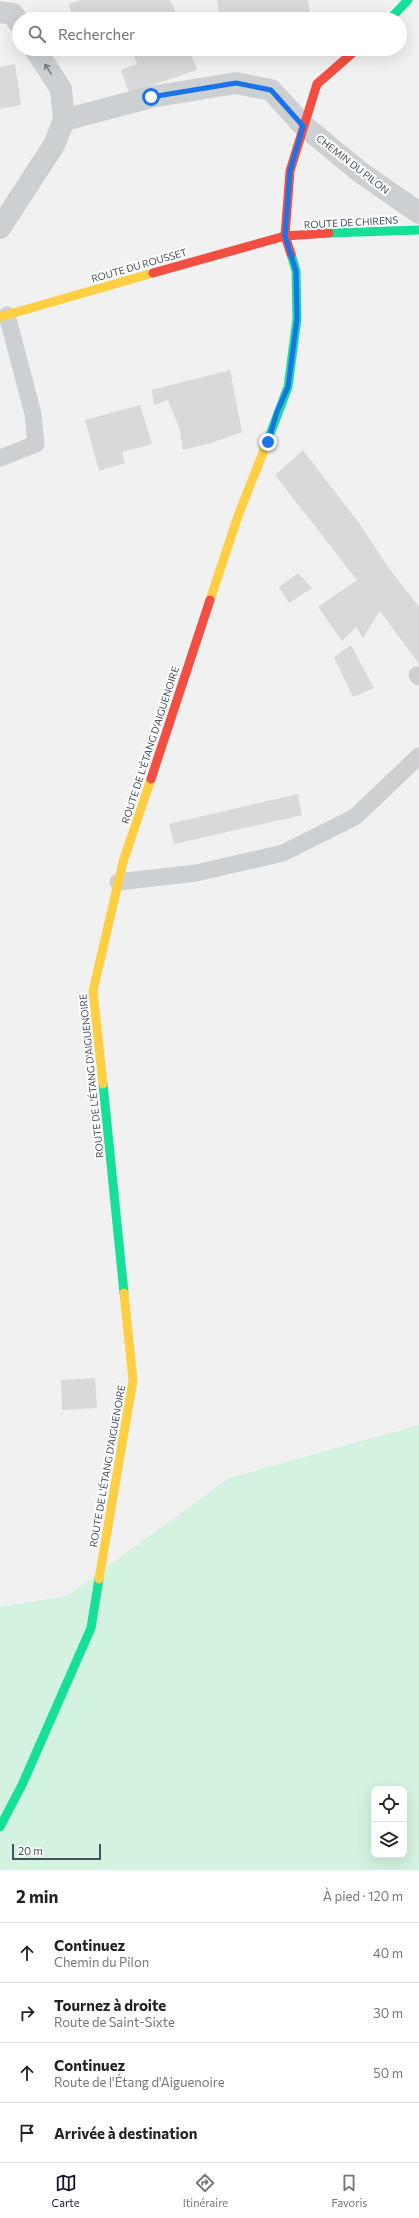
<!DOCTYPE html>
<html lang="fr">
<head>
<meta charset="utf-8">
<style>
  :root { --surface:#fff; --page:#f6f6f6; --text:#222; --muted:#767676; --line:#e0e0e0; --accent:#111827 }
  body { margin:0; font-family:Commissioner,sans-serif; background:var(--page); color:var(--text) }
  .controls { position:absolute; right:12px; bottom:12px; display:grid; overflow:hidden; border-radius:8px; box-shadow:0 4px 16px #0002 }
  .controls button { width:36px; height:36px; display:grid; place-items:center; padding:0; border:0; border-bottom:1px solid var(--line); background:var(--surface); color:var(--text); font:20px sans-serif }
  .scale { position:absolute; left:12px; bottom:10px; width:89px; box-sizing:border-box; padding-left:4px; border:2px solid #46525f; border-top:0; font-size:11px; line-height:14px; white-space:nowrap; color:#46525f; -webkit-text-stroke:3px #fff; paint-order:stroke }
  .stop { position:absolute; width:12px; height:12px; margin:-9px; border:3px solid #1a73e8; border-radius:50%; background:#fff }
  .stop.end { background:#1a73e8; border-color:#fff; box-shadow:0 1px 4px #0008 }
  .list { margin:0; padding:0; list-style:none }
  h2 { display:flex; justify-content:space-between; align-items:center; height:52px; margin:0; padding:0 16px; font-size:17px }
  h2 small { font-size:13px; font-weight:400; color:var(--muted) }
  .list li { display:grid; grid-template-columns:26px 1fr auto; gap:12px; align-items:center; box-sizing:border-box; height:60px; padding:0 16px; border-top:1px solid var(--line) }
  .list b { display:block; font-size:15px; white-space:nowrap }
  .list p { margin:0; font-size:13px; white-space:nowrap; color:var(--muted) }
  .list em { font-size:13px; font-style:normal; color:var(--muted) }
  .icon { flex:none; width:22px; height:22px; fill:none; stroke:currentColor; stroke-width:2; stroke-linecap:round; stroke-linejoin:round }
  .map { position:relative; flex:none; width:419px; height:1870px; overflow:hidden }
  .search { position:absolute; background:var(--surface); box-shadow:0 4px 16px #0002; left:12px; right:12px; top:12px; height:44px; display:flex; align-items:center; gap:10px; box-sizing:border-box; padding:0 14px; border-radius:22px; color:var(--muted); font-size:15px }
  .sheet { height:292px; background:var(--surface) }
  nav { display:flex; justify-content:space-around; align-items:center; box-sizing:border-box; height:56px; border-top:1px solid var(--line); background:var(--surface); font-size:11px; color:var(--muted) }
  nav a { display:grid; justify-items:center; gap:2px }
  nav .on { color:var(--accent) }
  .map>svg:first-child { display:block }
  .green { fill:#d4f2e0; fill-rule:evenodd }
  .building { fill:#d8d9db }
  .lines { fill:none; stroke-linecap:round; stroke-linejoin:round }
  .lane { stroke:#ccd0d2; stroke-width:17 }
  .street { stroke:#ccd0d2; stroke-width:22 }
  .fast { stroke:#16e098; stroke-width:9 }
  .slow { stroke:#ffcf43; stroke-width:9 }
  .jam { stroke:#f24e42; stroke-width:9 }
  .oneway { stroke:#757e87 }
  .route { stroke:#1a73e8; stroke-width:5 }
  .labels { text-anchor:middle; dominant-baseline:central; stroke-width:4; stroke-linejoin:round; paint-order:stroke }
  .street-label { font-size:10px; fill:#46525f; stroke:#fff }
</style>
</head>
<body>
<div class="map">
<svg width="419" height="1870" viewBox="0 0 419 1870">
  <rect width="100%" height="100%" fill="#f1f1f1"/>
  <path class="green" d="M419,1425v445h-419v-263l67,-11 162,-118zM374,1789h30v66h-30z"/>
  <g class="building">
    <path d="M81,0h89l9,19h-106l-4,-15z"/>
    <path d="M217,0h91l3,19h-91z"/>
    <path d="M132,49h57l8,21 -68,23 -8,-23 16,-6z"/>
    <path d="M243,49h39v1l-38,4z"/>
    <path d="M15,64l6,41 -21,4v-42z"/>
    <path d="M230,370l12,62 -34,12 -25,6 -3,-20 -12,-30 -14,5 -2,-15z"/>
    <path d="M140,405l12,39 -30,8 3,11 -26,8 -14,-51z"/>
    <path d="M303,450l58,76 27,41 31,40v57l-39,-53 -17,27 -7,-11 -14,14 -24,-34 39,-27 -82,-105z"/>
    <path d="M298,573l14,15 -23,15 -10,-16z"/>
    <path d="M351,645l23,43 -21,9 -19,-40z"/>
    <path d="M298,794l4,21 -128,29 -5,-20z"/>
    <path d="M95,1378l2,30 -35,2 -1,-30z"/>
  </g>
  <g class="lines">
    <g class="lane">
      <path d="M0,458l36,-14 -3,-30 -26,-99"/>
      <path d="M417,675l2,2"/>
      <path d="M118,882l78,-9 87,-20 72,-36 64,-61"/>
    </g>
    <g class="street">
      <path d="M0,12l13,2 6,9"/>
      <path d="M64,120l87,-23 85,-14 35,7 32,35 57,47 59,41"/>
      <path d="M0,228l54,-83 10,-25 -3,-31 -26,-40"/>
    </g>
    <g class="fast">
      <path d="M390,19l18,-19"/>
      <path d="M329,233l90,-3"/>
      <path d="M266,445l22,-58 9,-68 -1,-48 -5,-17"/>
      <path d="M103,1084l21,209"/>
      <path d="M0,1827l22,-42 69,-157 8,-49"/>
    </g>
    <g class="slow">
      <path d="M0,317l153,-44"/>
      <path d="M210,600l28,-84 28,-71"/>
      <path d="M103,1084l-10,-93 30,-129 28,-83"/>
      <path d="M99,1579l34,-199 -9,-87"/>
    </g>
    <g class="jam">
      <path d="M291,254l-6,-18 5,-65 27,-87 40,-35"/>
      <path d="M153,273l132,-37 44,-3"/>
      <path d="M151,779l59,-179"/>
    </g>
  </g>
  <defs><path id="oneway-shaft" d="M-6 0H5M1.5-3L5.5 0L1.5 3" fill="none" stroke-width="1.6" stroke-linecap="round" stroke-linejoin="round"/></defs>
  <use class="oneway" href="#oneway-shaft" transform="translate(48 69) rotate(-123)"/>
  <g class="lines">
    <path class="route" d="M151,97l85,-14 35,7 32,36 -13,45 -5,65 11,35 1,48 -9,68 -11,25 -9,30"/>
  </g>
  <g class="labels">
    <g class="street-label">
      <text transform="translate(353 164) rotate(38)">CHEMIN DU PILON</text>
      <text transform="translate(351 222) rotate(-3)">ROUTE DE CHIRENS</text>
      <text transform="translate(139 265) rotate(-16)">ROUTE DU ROUSSET</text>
      <text transform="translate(150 745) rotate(-72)">ROUTE DE L'ÉTANG D'AIGUENOIRE</text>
      <text transform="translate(91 1076) rotate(-96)">ROUTE DE L'ÉTANG D'AIGUENOIRE</text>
      <text transform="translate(107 1466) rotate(-80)">ROUTE DE L'ÉTANG D'AIGUENOIRE</text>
    </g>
  </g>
</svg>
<div class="controls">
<button><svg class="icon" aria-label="locate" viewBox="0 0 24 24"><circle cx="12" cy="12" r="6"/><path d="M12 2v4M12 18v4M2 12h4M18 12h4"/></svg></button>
<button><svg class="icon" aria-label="layers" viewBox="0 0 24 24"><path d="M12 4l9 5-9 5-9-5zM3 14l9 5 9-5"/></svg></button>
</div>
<div class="scale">20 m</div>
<div class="stop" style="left:151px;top:97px"></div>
<div class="stop end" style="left:268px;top:442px"></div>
<div class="search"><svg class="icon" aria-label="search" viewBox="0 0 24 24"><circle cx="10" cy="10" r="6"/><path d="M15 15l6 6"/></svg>Rechercher</div>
</div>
<section class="sheet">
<h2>2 min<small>À pied · 120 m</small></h2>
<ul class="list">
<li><svg class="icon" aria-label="ahead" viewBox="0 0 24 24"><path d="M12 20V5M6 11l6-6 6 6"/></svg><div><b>Continuez</b><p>Chemin du Pilon</p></div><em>40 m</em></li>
<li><svg class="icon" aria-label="right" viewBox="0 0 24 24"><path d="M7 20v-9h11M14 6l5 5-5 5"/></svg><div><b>Tournez à droite</b><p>Route de Saint-Sixte</p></div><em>30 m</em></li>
<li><svg class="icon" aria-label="ahead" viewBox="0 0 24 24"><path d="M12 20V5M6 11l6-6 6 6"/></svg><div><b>Continuez</b><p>Route de l'Étang d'Aiguenoire</p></div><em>50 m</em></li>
<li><svg class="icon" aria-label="arrive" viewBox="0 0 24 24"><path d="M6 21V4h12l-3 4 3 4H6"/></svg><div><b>Arrivée à destination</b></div></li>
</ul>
</section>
<nav>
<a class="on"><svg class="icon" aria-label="map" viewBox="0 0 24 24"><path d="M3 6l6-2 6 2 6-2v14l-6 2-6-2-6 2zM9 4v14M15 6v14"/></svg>Carte</a>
<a><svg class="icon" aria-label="directions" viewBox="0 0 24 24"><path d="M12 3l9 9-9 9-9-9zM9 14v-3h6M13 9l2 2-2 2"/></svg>Itinéraire</a>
<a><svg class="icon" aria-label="saved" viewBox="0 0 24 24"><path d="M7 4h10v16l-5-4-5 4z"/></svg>Favoris</a>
</nav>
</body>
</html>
